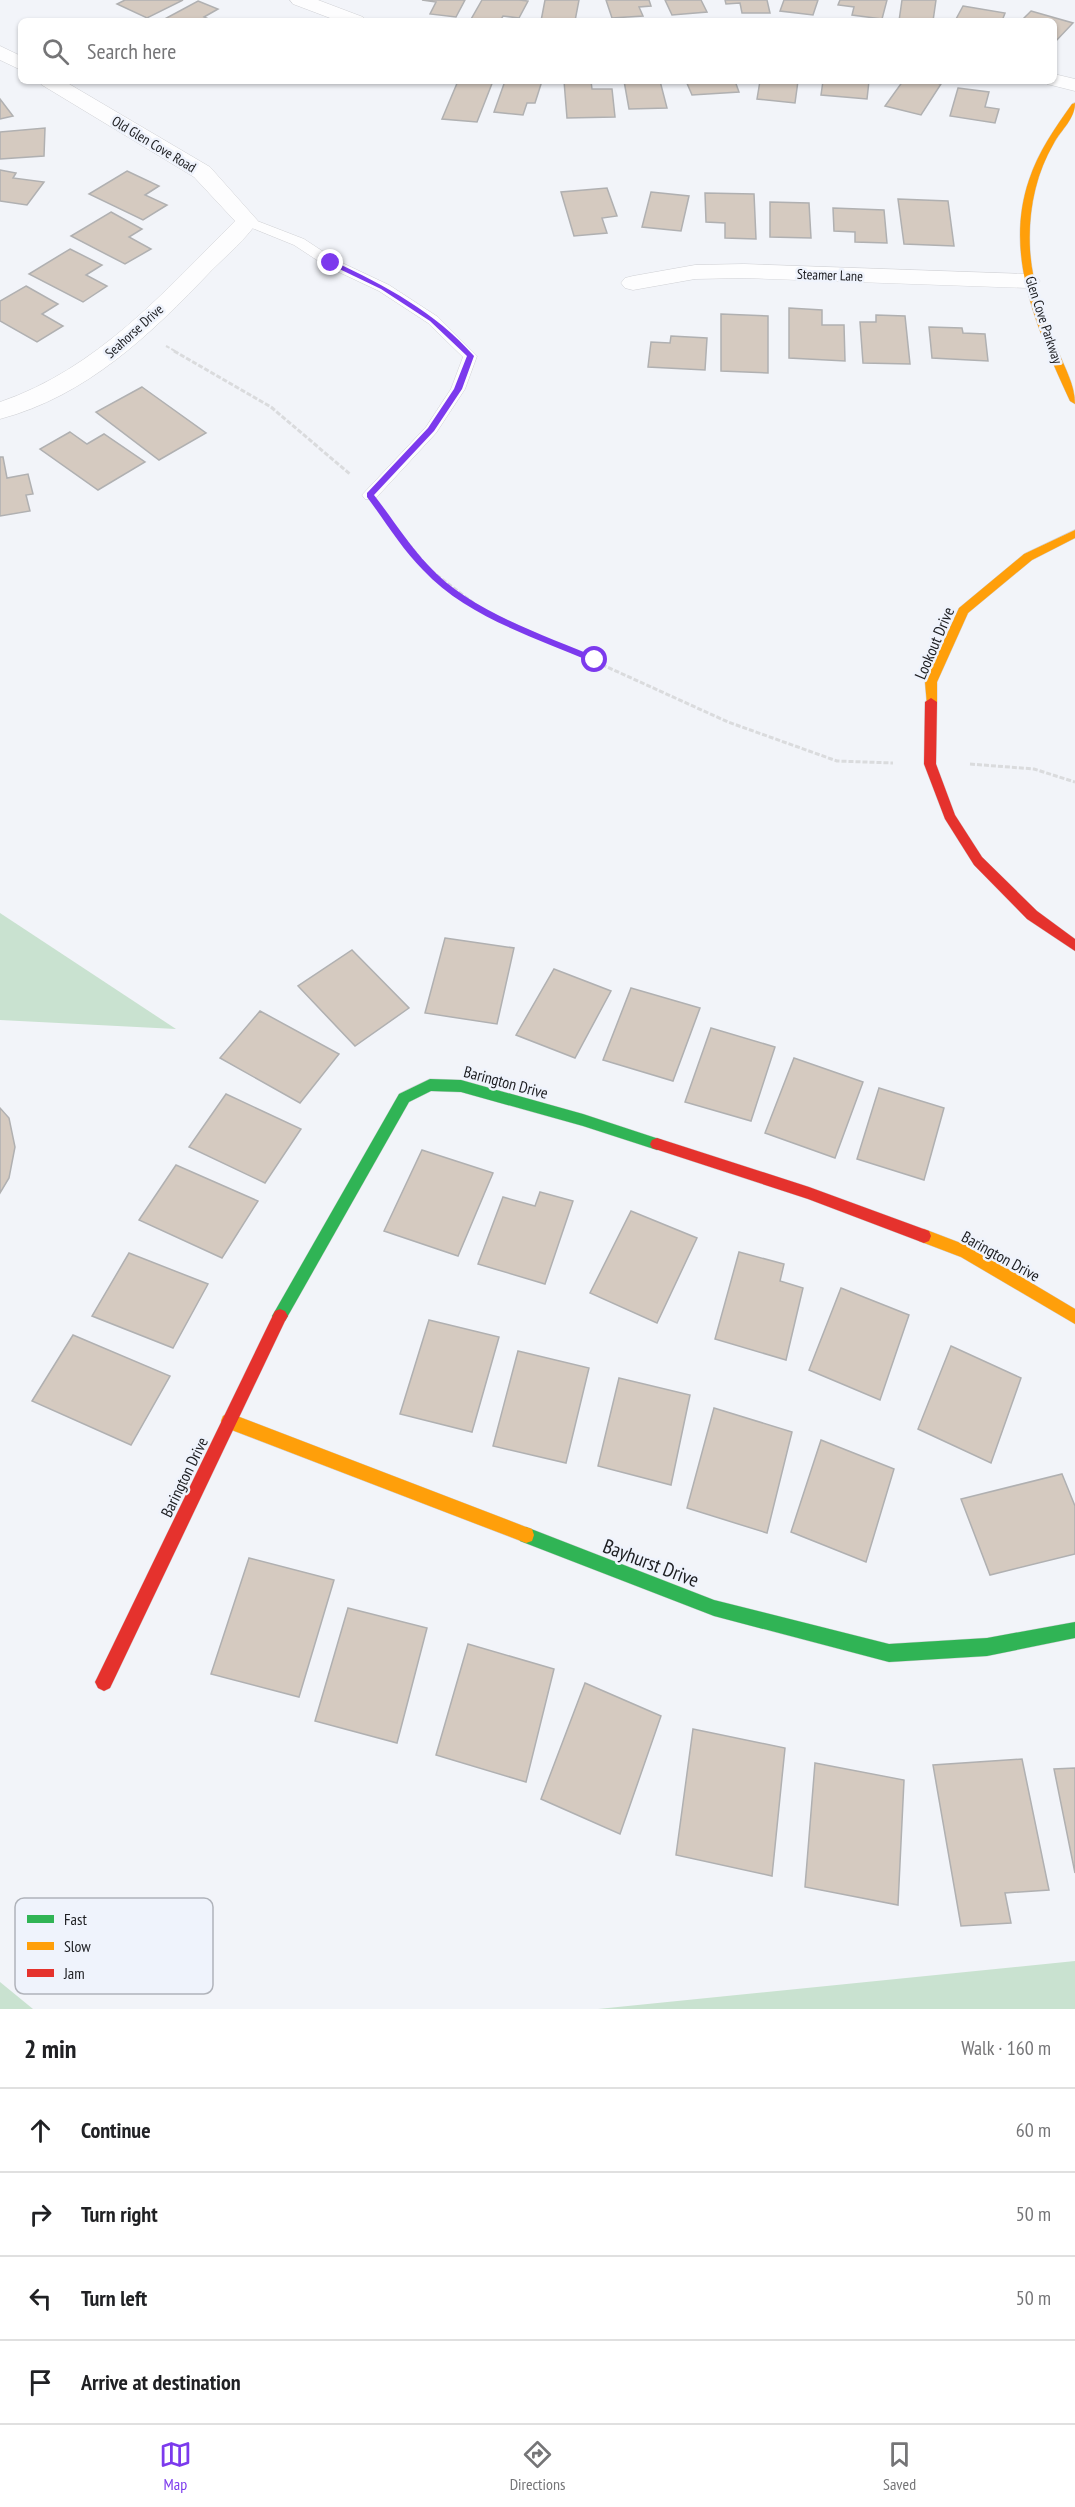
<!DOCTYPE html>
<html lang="en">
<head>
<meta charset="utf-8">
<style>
  :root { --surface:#fff; --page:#f2f2f2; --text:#202124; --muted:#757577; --line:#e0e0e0; --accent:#7c3aed }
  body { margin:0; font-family:"PT Sans Narrow",sans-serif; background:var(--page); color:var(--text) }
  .stop { position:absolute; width:18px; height:18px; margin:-14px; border:4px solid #7c3aed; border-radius:50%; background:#fff }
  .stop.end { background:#7c3aed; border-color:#fff; box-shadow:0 2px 6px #0008 }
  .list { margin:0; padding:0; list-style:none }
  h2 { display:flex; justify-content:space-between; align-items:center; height:78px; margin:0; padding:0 24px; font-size:26px }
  h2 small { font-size:20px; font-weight:400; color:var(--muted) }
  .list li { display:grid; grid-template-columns:39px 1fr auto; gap:18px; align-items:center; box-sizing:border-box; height:84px; padding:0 24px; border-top:2px solid var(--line) }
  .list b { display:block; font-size:22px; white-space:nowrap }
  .list em { font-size:20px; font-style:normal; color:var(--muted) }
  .icon { flex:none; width:33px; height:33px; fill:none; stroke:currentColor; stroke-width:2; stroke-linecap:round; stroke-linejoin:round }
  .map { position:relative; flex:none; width:1075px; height:2009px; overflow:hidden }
  .search { position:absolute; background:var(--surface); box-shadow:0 2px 4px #0004; left:18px; right:18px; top:18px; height:66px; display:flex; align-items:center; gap:15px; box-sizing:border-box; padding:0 21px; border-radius:9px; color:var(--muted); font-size:22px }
  .sheet { height:414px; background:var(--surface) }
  nav { display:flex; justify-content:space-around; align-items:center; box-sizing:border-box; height:84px; border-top:2px solid var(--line); background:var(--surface); font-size:16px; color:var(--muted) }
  nav a { display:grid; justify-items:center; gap:3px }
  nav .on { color:var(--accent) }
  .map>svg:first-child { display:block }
  .green { fill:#c9e2d0 }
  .building { fill:#d5cac0; stroke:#b0b0b1; stroke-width:1.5 }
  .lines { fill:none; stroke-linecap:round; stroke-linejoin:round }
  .lane-casing { stroke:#d0d1d5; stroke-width:1 }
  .street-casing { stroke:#d0d1d5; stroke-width:1 }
  .fast-casing { stroke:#d0d1d5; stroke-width:1 }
  .slow-casing { stroke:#d0d1d5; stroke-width:1 }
  .jam-casing { stroke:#d0d1d5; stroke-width:1 }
  .path-far1 { stroke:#dadbdd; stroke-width:2; stroke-dasharray:4 2; stroke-linecap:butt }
  .path { stroke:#dadbdd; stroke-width:3; stroke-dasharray:5 2; stroke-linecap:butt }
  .lane { fill:#fdfdfe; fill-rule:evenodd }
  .street { fill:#fdfdfe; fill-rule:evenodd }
  .fast { fill:#30b455; fill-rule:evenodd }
  .slow { fill:#ff9f0a; fill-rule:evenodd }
  .jam { fill:#e5322d; fill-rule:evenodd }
  .route { fill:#7c3aed }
  .labels { text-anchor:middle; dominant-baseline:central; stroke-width:5; stroke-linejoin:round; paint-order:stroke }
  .far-street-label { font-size:14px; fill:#1c1d20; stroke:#eff3fc }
  .street-label { font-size:16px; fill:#1c1d20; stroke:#eff3fc }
  .near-street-label { font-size:20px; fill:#1c1d20; stroke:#eff3fc }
  .key { fill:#eff3fc; stroke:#b0b3ba; stroke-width:1.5 }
  .key-label { font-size:16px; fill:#1c1d20 }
</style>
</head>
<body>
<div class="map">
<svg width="1075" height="2009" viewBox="0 0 1075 2009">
  <rect width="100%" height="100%" fill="#f2f4f9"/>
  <g class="green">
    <path d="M0,913l176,116 -176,-9z"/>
    <path d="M1075,1961v48h-477z"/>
    <path d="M0,1982l33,27h-33z"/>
  </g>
  <g class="building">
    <path d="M125,0h58l-36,18 -30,-14z"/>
    <path d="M422,0h43l-9,17 -26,-3 6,-12z"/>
    <path d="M482,0h37l9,1 -9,17 -16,-2 -3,5h-30z"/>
    <path d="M545,0h34l-4,21h-34z"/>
    <path d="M606,0h43l2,6 -12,1 4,9 -31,2z"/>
    <path d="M665,0h36l6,12 -35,3z"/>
    <path d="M725,0h42l3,13h-28l-2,-10 -14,1z"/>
    <path d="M784,0h34l-5,15 -33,-4z"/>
    <path d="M840,0h47l-5,19 -30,-4 2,-8 -16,-2z"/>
    <path d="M902,0h34l-3,21h-34z"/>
    <path d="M198,1l20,8 -14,8 9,4h-52z"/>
    <path d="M963,6l42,7 -3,8h-47z"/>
    <path d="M1031,11l42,12 -18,19 -1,-21h-33z"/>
    <path d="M458,81h35l-16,41 -35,-3z"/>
    <path d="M505,81h37l-7,22h-8l-4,12 -29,-3z"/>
    <path d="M564,81h27l1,8h20l3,28 -48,1z"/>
    <path d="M624,81h36l7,27 -38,1z"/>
    <path d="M686,81h49l4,11 -47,3z"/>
    <path d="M760,81h38l-3,22 -38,-4z"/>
    <path d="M823,81h46l-2,18 -46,-4z"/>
    <path d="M903,81h25l13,3 -20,31 -36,-9z"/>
    <path d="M958,88l31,4 -4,15 14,2 -4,14 -45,-7z"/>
    <path d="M0,99l13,17 -13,3z"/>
    <path d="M45,128l-1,28 -44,3v-27z"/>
    <path d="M0,170l16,3 -3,5 31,4 -17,23 -27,-4z"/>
    <path d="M127,171l32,15 -14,9 22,10 -24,15 -54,-26z"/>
    <path d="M607,188l10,28 -15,2 5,15 -33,3 -13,-44z"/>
    <path d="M651,192l38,4 -8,35 -39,-4z"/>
    <path d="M705,193l49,1 2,45 -31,-1v-15l-19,-1z"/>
    <path d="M898,199l50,2 6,45 -50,-2z"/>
    <path d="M770,202l39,1 2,35 -41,-1z"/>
    <path d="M833,208l51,2 3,33 -32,-1v-10l-21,-1z"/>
    <path d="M111,212l31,17 -13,8 22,12 -26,15 -54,-28z"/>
    <path d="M70,249l32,16 -16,10 21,11 -24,16 -54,-28z"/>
    <path d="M26,286l32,18 -16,10 21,12 -26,16 -37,-21v-20z"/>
    <path d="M789,308l33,2v15h22l1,36 -56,-3z"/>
    <path d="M721,314l47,2v57l-47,-2z"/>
    <path d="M876,315l29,1 5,48 -47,-1 -3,-41h16z"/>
    <path d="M929,327l33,1 1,5 22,1 3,27 -56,-3z"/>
    <path d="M671,336l36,2 -2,32 -57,-3 3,-25 19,1z"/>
    <path d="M142,387l64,46 -47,27 -63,-48z"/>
    <path d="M70,432l17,12 17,-10 41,28 -47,28 -58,-41z"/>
    <path d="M0,457h3l4,21 21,-4 5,20 -7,1 4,16 -30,5z"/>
    <path d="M445,938l69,10 -17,76 -72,-11z"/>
    <path d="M352,950l57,58 -54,38 -57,-60z"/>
    <path d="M554,969l57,22 -36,67 -59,-23z"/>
    <path d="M631,988l69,20 -27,73 -70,-21z"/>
    <path d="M260,1011l79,43 -39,49 -80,-45z"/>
    <path d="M711,1028l64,19 -24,74 -66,-19z"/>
    <path d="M794,1058l69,24 -28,76 -70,-25z"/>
    <path d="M879,1088l65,20 -20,72 -67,-21z"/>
    <path d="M226,1094l75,35 -36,54 -76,-36z"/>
    <path d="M0,1108l9,10 6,29 -6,31 -9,15z"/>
    <path d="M422,1150l71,23 -35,83 -74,-25z"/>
    <path d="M176,1165l82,36 -36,57 -83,-38z"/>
    <path d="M540,1192l33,9 -28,83 -67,-20 25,-67 32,9z"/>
    <path d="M631,1211l66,27 -40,85 -67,-30z"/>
    <path d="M739,1252l45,12 -4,17 23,7 -17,72 -71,-21z"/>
    <path d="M129,1253l79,31 -35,64 -81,-32z"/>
    <path d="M841,1288l68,27 -29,85 -71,-30z"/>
    <path d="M429,1320l70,17 -27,95 -72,-18z"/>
    <path d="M73,1335l97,41 -39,69 -99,-44z"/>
    <path d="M951,1346l70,32 -30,85 -73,-34z"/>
    <path d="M518,1351l71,17 -23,95 -73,-17z"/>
    <path d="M619,1378l71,17 -19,90 -73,-19z"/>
    <path d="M714,1408l78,24 -25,101 -80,-25z"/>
    <path d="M821,1440l73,29 -28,93 -75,-30z"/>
    <path d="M1062,1474l13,32v48l-85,21 -29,-76z"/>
    <path d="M249,1558l85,22 -35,117 -88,-23z"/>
    <path d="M348,1608l79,20 -30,115 -82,-22z"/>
    <path d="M468,1644l86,25 -28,113 -90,-27z"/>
    <path d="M585,1683l76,33 -41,118 -79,-35z"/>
    <path d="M693,1729l92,19 -13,128 -96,-21z"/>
    <path d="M1022,1759l27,131 -44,3 6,30 -50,3 -28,-161z"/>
    <path d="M815,1763l89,17 -6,125 -93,-18z"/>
    <path d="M1075,1768v105l-21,-104z"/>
  </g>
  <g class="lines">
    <defs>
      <path id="lane" d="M247,217l57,22 32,21 53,25 49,32 39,39 -12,33 -29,44 -61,66h-10l-3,-4 64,-68 25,-38 12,-32 -35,-34 -49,-32 -53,-25 -32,-21 -52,-21 -2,-3 2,-3z"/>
      <g id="street">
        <path d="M290,0h28l45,17 3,4h-28l-45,-17z"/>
        <path d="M0,46l21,10v14l-21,-10z"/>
        <path d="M1054,74l21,5v12l-28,-7 -3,-3h10z"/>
        <path d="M39,81h25l146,86 48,54c-12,18 -31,34 -47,50 -60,63 -124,125 -211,148v-17c97,-33 164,-110 235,-181l-41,-44 -152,-92z"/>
        <path d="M744,264l284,10 8,2 4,5 -4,5 -8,2 -284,-10 -49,1 -62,11 -8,-2 -4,-5 4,-5 8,-2 62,-11z"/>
      </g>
      <g id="fast">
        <path d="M430,1079l31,1 122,34 79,26 2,4 -2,4 -5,2 -74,-24 -122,-34 -30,-1 -22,11 -124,219 -5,2 -5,-2 -3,-5 3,-5 124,-217z"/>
        <path d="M526,1527l188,73 175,44 98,-6 88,-16v16l-88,18 -98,6 -175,-46 -194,-75 -2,-6 2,-6z"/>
      </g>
      <g id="slow">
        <path d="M1075,103c0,16 -14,27 -21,40 -19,32 -26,70 -24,107 2,34 14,67 27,98 7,19 18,36 18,56l-5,-3c-31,-68 -67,-145 -41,-221 9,-28 26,-52 43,-76z"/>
        <path d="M1075,530v8l-43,22 -64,53 -31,69v20l-6,4 -4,-1 -2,-23 34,-74 65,-54z"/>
        <path d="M924,1229l47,18 104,62v15l-114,-67 -42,-16 -2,-5 2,-5z"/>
        <path d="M229,1413l297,114 6,2 2,6 -2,6 -6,2 -297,-114 -6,-3 -2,-5 2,-5z"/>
      </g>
      <g id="jam">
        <path d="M931,698l6,4 -1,62 19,51 27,42 55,54 38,28v12l-48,-32 -53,-54 -29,-46 -21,-55 1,-62z"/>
        <path d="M657,1138l152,49 120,44 2,5 -2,5 -5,2 -116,-44 -156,-51 -2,-4 2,-4z"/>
        <path d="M280,1309l5,2 3,5 -3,5 -175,367 -6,3 -6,-3 -3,-6 3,-6 177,-365z"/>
      </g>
    </defs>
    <use href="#lane" class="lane-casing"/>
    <use href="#street" class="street-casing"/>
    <use href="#fast" class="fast-casing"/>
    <use href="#slow" class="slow-casing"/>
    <use href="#jam" class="jam-casing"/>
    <path class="path-far1" d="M166,346l11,6"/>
    <g class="path">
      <path d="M174,351l97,56 80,68"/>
      <path d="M386,517l44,53 54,41 244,111 109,39 56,2"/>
      <path d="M970,764l64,5 41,13"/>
    </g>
    <use href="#lane" class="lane"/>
    <use href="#street" class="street"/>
    <use href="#fast" class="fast"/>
    <use href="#slow" class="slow"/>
    <use href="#jam" class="jam"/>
  </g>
  <path class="route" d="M329,261h4c53,25 102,51 141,95l-12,33 -28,42 -60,64c18,23 34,49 54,70 41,46 114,69 170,93v4h-6c-58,-25 -125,-45 -169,-92 -21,-21 -38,-49 -56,-73v-4l61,-65 26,-39 13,-33 -37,-35 -49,-32 -52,-25z"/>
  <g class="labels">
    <g class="far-street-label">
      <text transform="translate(154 144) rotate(31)">Old Glen Cove Road</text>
      <text transform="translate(830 275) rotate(2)">Steamer Lane</text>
      <text transform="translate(1044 320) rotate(72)">Glen Cove Parkway</text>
      <text transform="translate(134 331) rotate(-42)">Seahorse Drive</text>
    </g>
    <g class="street-label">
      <text transform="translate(934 643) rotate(-67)">Lookout Drive</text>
      <text transform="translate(506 1082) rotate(15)">Barington Drive</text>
      <text transform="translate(1001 1256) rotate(29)">Barington Drive</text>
      <text transform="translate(184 1477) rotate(-64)">Barington Drive</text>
    </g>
    <g class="near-street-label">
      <text transform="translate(651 1563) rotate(21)">Bayhurst Drive</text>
    </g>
  </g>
  <rect x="15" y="1898" width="198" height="96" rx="9" class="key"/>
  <rect x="27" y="1915" width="27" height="8" fill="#30b455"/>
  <rect x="27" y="1942" width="27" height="8" fill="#ff9f0a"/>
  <rect x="27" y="1969" width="27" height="8" fill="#e5322d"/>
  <g class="key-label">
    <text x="64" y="1925">Fast</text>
    <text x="64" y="1952">Slow</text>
    <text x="64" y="1979">Jam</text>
  </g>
</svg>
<div class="stop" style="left:595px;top:660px"></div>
<div class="stop end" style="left:331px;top:263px"></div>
<div class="search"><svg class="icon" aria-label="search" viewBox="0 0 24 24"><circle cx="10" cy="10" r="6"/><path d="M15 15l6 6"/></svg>Search here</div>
</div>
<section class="sheet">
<h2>2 min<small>Walk · 160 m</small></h2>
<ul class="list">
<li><svg class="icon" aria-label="ahead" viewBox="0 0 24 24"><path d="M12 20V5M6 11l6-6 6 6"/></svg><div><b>Continue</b></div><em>60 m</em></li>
<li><svg class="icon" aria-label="right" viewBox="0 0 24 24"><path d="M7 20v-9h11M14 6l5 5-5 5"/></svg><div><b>Turn right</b></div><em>50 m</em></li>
<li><svg class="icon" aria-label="left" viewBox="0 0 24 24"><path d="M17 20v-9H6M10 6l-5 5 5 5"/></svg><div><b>Turn left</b></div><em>50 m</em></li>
<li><svg class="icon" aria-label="arrive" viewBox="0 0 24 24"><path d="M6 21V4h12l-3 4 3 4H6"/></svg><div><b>Arrive at destination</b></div></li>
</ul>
</section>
<nav>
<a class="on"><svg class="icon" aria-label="map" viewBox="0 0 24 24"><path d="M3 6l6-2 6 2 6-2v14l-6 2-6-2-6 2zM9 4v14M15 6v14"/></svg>Map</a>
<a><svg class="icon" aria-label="directions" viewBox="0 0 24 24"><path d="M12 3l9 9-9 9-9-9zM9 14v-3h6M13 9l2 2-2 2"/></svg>Directions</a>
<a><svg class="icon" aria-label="saved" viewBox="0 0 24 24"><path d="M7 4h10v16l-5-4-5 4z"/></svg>Saved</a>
</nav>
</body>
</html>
